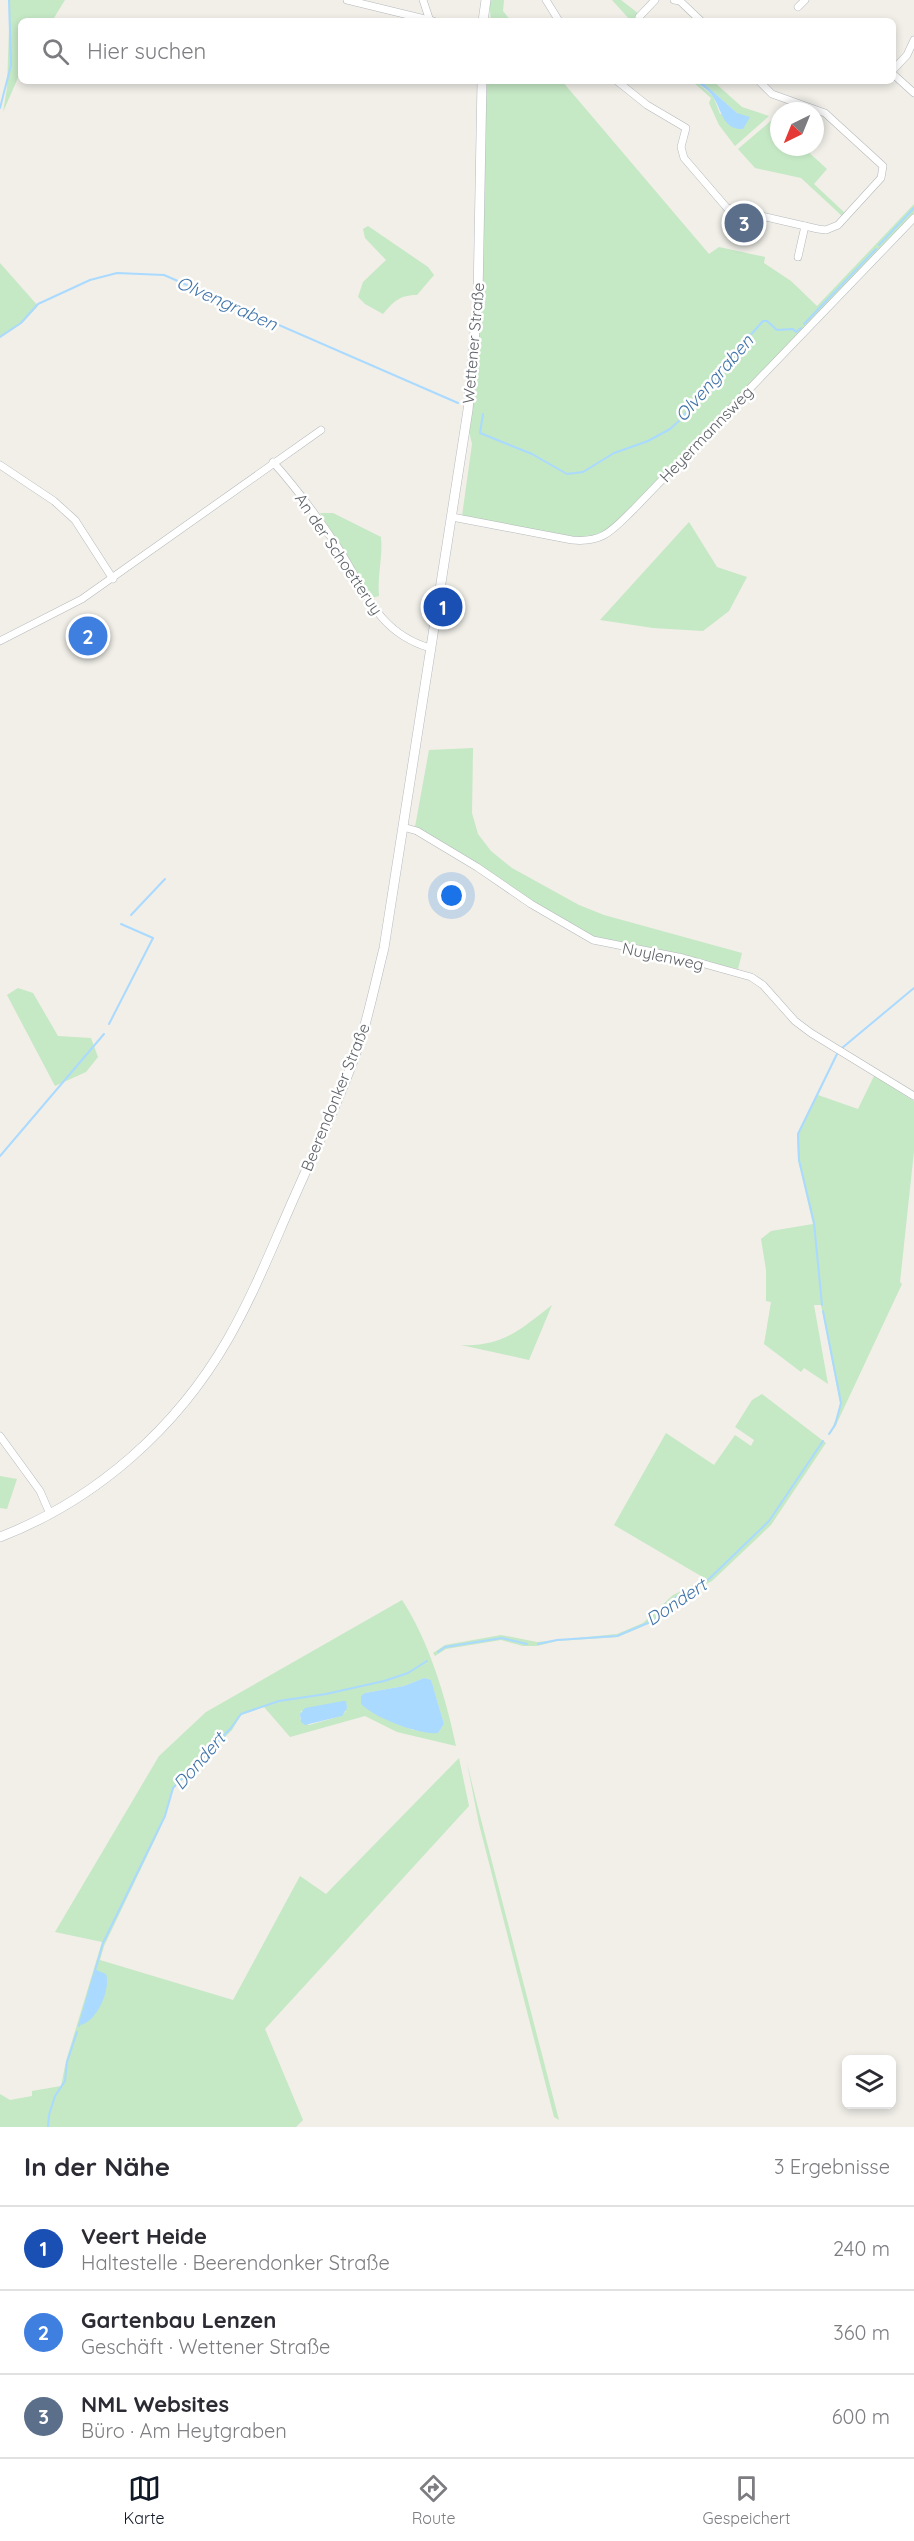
<!DOCTYPE html>
<html lang="de">
<head>
<meta charset="utf-8">
<style>
  :root { --surface:#fff; --page:#f7f7f7; --text:#2b2b33; --muted:#7c7c81; --line:#e1e1e2; --accent:#111827 }
  body { margin:0; font-family:Quicksand,sans-serif; background:var(--page); color:var(--text) }
  .controls { position:absolute; right:18px; bottom:18px; display:grid; overflow:hidden; border-radius:9px; box-shadow:0 3px 9px #0003 }
  .controls button { width:54px; height:54px; display:grid; place-items:center; padding:0; border:0; border-bottom:2px solid var(--line); background:var(--surface); color:var(--text); font:30px sans-serif }
  .compass { position:absolute; left:770px; top:102px; width:54px; height:54px; border-radius:50%; background:var(--surface); box-shadow:0 3px 9px #0003; rotate:223deg }
  .you { position:absolute; left:452px; top:896px; width:21px; height:21px; margin:-15px; border:4px solid #fff; border-radius:50%; background:#1a73e8; box-shadow:0 0 0 9px #1a73e833 }
  .badge { display:grid; place-items:center; width:39px; height:39px; border-radius:50%; background:var(--accent); color:#fff; font-size:20px; font-weight:700 }
  .pin { position:absolute; translate:-50% -50%; border:3px solid #fff; box-shadow:0 2px 6px #0006 }
  .list { margin:0; padding:0; list-style:none }
  h2 { display:flex; justify-content:space-between; align-items:center; height:78px; margin:0; padding:0 24px; font-size:26px }
  h2 small { font-size:20px; font-weight:400; color:var(--muted) }
  .list li { display:grid; grid-template-columns:39px 1fr auto; gap:18px; align-items:center; box-sizing:border-box; height:84px; padding:0 24px; border-top:2px solid var(--line) }
  .list b { display:block; font-size:22px; white-space:nowrap }
  .list p { margin:0; font-size:20px; white-space:nowrap; color:var(--muted) }
  .list em { font-size:20px; font-style:normal; color:var(--muted) }
  .icon { flex:none; width:33px; height:33px; fill:none; stroke:currentColor; stroke-width:2; stroke-linecap:round; stroke-linejoin:round }
  .map { position:relative; flex:none; width:914px; height:2127px; overflow:hidden }
  .search { position:absolute; background:var(--surface); box-shadow:0 3px 9px #0003; left:18px; right:18px; top:18px; height:66px; display:flex; align-items:center; gap:15px; box-sizing:border-box; padding:0 21px; border-radius:9px; color:var(--muted); font-size:22px }
  .sheet { height:330px; background:var(--surface) }
  nav { display:flex; justify-content:space-around; align-items:center; box-sizing:border-box; height:84px; border-top:2px solid var(--line); background:var(--surface); font-size:16px; color:var(--muted) }
  nav a { display:grid; justify-items:center; gap:3px }
  nav .on { color:var(--accent) }
  .map>svg:first-child { display:block }
  .green { fill:#c5e8c5; fill-rule:evenodd }
  .water { fill:#aadaff }
  .lines { fill:none; stroke-linecap:round; stroke-linejoin:round }
  .stream { stroke:#aadaff; stroke-width:2 }
  .street-casing { stroke:#b5b8bc; stroke-width:8 }
  .secondary-casing { stroke:#b6babf; stroke-width:10 }
  .street { stroke:#fff; stroke-width:7 }
  .secondary { stroke:#fff; stroke-width:9 }
  .labels { text-anchor:middle; dominant-baseline:central; stroke-width:5; stroke-linejoin:round; paint-order:stroke }
  .street-label { font-size:16px; fill:#5f6368; stroke:#fff }
  .water-label { font-size:18px; font-style:italic; fill:#4174aa; stroke:#fff }
</style>
</head>
<body>
<div class="map">
<svg width="914" height="2127" viewBox="0 0 914 2127">
  <rect width="100%" height="100%" fill="#f1efe8"/>
  <g class="green">
    <path d="M10,0h55l-13,21h-31v50l-18,41 4,-24z"/>
    <path d="M489,0h15l-1,11 8,10h-20z"/>
    <path d="M612,0h9l27,21h-17z"/>
    <path d="M487,81h75l147,173 10,-7 46,10 -1,6 27,18 26,25 97,-102v9l-283,294c-20,20 -28,32 -58,31l-111,-22 10,-72 -8,-34 10,-101z"/>
    <path d="M692,81h3l18,15 7,18 17,-1 -36,-32h12l29,26 27,9 -34,30 -16,-21 -10,-22 2,-5z"/>
    <path d="M773,119l6,6v22h24l24,22 -13,15 31,29 -3,3 -41,-38 -46,-10 -17,-19z"/>
    <path d="M368,226l60,41 6,8 -17,20c-17,0 -23,6 -34,19l-18,-10 -7,-7 5,-15 23,-22 -21,-22 -2,-9z"/>
    <path d="M0,263l38,43 -16,17 -22,15z"/>
    <path d="M320,513h13l48,24c2,21 -4,38 -2,59l-7,2z"/>
    <path d="M689,522l28,45 30,10 -18,34 -26,20 -50,-3 -53,-8z"/>
    <path d="M473,748l-1,65 6,21 13,17 21,17 67,37 25,10 138,38 -4,16 -143,-32 -17,-7 -163,-103 14,-77z"/>
    <path d="M18,988l15,5 25,43 33,2 7,19 -12,15 -31,14 -48,-91z"/>
    <path d="M837,1054l-19,41 40,14 16,-33 40,25v50l-14,131 2,2 -66,141 -7,11 9,-22 2,-11 -19,-98h-7l14,79 -24,-16 -3,4 -4,-3 -33,-25 7,-42 -5,-1v-31l-5,-31 10,-8 42,-7 -15,-64 -1,-26z"/>
    <path d="M552,1305l-23,55 -68,-15c42,2 60,-16 91,-40z"/>
    <path d="M762,1394l64,49 -55,82 -59,56 -36,18 -21,22 -37,16 -61,4 -20,5h-14l-22,-6 -55,9 -11,7 -2,-3 12,-8 56,-10 36,7 80,-8 26,-11 30,-28 33,-16 -92,-54 52,-92 48,32 21,-30 16,11 3,-6 -19,-13 17,-27z"/>
    <path d="M0,1476l17,3 -10,30 -7,-1z"/>
    <path d="M402,1600c27,41 44,98 54,146l-59,-14 -32,-16 -75,21 -26,-30 -23,8 -9,15 -58,58 -15,43 -55,115 -4,14 133,40 67,-124 26,18 133,-136 10,48 -204,223 38,91 -7,7h-296v-33l10,6 22,-4v-5l29,-5 5,-25 36,-119 -47,-10 104,-176 47,-44zM424,1678l7,3 13,43 -6,9 -25,-3 -31,-14 -17,-23 39,-7zM301,1711h45l-5,5 -32,9 -9,-6z"/>
    <path d="M467,1763l11,45 81,312 -5,-3 -75,-293z"/>
  </g>
  <g class="water">
    <path d="M695,81h6l36,32 13,4 -7,12c-22,1 -21,-22 -32,-35 -4,-5 -11,-9 -16,-13z"/>
    <path d="M424,1678l7,2 13,44 -6,9c-19,2 -63,-15 -77,-29v-8l4,-3 39,-7z"/>
    <path d="M343,1701h3l1,7 -5,8 -37,9 -4,-3 -1,-8 5,-6z"/>
    <path d="M96,1970l10,4c5,15 -9,48 -26,51z"/>
  </g>
  <g class="lines">
    <g class="stream">
      <path d="M0,108l11,-43 -2,-65"/>
      <path d="M879,245l35,-37"/>
      <path d="M804,324l72,-75"/>
      <path d="M0,337l21,-14 17,-19 52,-24 27,-7 47,2 294,128"/>
      <path d="M483,414l-3,19 52,21 35,20 16,-2 31,-19 34,-12 22,-12 11,-10 31,-41 51,-57h4l10,9 16,-1 3,3 5,-4"/>
      <path d="M131,915l34,-36"/>
      <path d="M109,1024l44,-86 -32,-14"/>
      <path d="M842,1048l72,-60"/>
      <path d="M0,1156l104,-122"/>
      <path d="M822,1305l-8,-82 -15,-63 -1,-26 39,-80"/>
      <path d="M823,1311l18,92 -6,22 -6,9"/>
      <path d="M538,1644l19,-4 60,-4 38,-16 20,-22 34,-19 60,-58 54,-80"/>
      <path d="M438,1652l7,-5 57,-9 25,6"/>
      <path d="M79,2026l24,-83 62,-127 8,-28 58,-60 10,-14 38,-13 47,-7 58,-13 24,-8 19,-12"/>
      <path d="M48,2127l1,-12 6,-19 10,-15 2,-19 10,-30"/>
    </g>
    <defs>
      <g id="street">
        <path d="M347,0l86,21"/>
        <path d="M423,0l7,21"/>
        <path d="M546,0l13,21"/>
        <path d="M674,0l6,1 21,20"/>
        <path d="M798,7l7,-7"/>
        <path d="M639,17l16,-17"/>
        <path d="M893,70l14,-15 7,-15"/>
        <path d="M893,74l21,19"/>
        <path d="M617,81l30,24 39,23 -5,19 3,11 43,50 91,21 8,1 12,-5 43,-47 2,-12 -58,-53 -53,-19 -13,-13"/>
        <path d="M798,257l7,-31"/>
        <path d="M273,462c24,27 44,54 64,84 28,43 39,86 93,102"/>
        <path d="M0,465l54,36 21,19 38,59"/>
        <path d="M452,517l120,23c32,3 40,-10 62,-31l280,-291"/>
        <path d="M0,641l82,-42 239,-169"/>
        <path d="M403,827l14,4 60,36 54,37 62,36 90,18 68,19 12,8 32,36 16,12 103,63"/>
        <path d="M0,1436l40,55 10,23"/>
      </g>
      <g id="secondary">
        <path d="M483,21l3,-21"/>
        <path d="M0,1537c96,-37 177,-109 228,-198 27,-47 47,-99 69,-148 23,-52 49,-105 66,-159 8,-28 14,-56 21,-84l84,-538 10,-114 4,-215"/>
      </g>
    </defs>
    <use href="#street" class="street-casing"/>
    <use href="#secondary" class="secondary-casing"/>
    <use href="#street" class="street"/>
    <use href="#secondary" class="secondary"/>
  </g>
  <g class="labels">
    <g class="street-label">
      <text transform="translate(473 343) rotate(-85)">Wettener Straße</text>
      <text transform="translate(706 434) rotate(-46)">Heyermannsweg</text>
      <text transform="translate(339 554) rotate(56)">An der Schoetteruy</text>
      <text transform="translate(663 956) rotate(12)">Nuylenweg</text>
      <text transform="translate(335 1097) rotate(-68)">Beerendonker Straße</text>
    </g>
    <g class="water-label">
      <text transform="translate(227 303) rotate(24)">Olvengraben</text>
      <text transform="translate(714 378) rotate(-49)">Olvengraben</text>
      <text transform="translate(676 1602) rotate(-34)">Dondert</text>
      <text transform="translate(199 1761) rotate(-49)">Dondert</text>
    </g>
  </g>
</svg>
<div class="controls">
<button><svg class="icon" aria-label="layers" viewBox="0 0 24 24"><path d="M12 4l9 5-9 5-9-5zM3 14l9 5 9-5"/></svg></button>
</div>
<svg class="compass" viewBox="-18 -18 36 36"><path d="M0-13l5 13h-10z" fill="#e53935"/><path d="M0 13l5-13h-10z" fill="#7c7c81"/></svg>
<div class="you"></div>
<div class="pin badge" style="left:443px;top:607px;background:#1a4fb4">1</div>
<div class="pin badge" style="left:88px;top:636px;background:#3f7fe0">2</div>
<div class="pin badge" style="left:744px;top:223px;background:#5c6f8a">3</div>
<div class="search"><svg class="icon" aria-label="search" viewBox="0 0 24 24"><circle cx="10" cy="10" r="6"/><path d="M15 15l6 6"/></svg>Hier suchen</div>
</div>
<section class="sheet">
<h2>In der Nähe<small>3 Ergebnisse</small></h2>
<ul class="list">
<li><span class="badge" style="background:#1a4fb4">1</span><div><b>Veert Heide</b><p>Haltestelle · Beerendonker Straße</p></div><em>240 m</em></li>
<li><span class="badge" style="background:#3f7fe0">2</span><div><b>Gartenbau Lenzen</b><p>Geschäft · Wettener Straße</p></div><em>360 m</em></li>
<li><span class="badge" style="background:#5c6f8a">3</span><div><b>NML Websites</b><p>Büro · Am Heytgraben</p></div><em>600 m</em></li>
</ul>
</section>
<nav>
<a class="on"><svg class="icon" aria-label="map" viewBox="0 0 24 24"><path d="M3 6l6-2 6 2 6-2v14l-6 2-6-2-6 2zM9 4v14M15 6v14"/></svg>Karte</a>
<a><svg class="icon" aria-label="directions" viewBox="0 0 24 24"><path d="M12 3l9 9-9 9-9-9zM9 14v-3h6M13 9l2 2-2 2"/></svg>Route</a>
<a><svg class="icon" aria-label="saved" viewBox="0 0 24 24"><path d="M7 4h10v16l-5-4-5 4z"/></svg>Gespeichert</a>
</nav>
</body>
</html>
